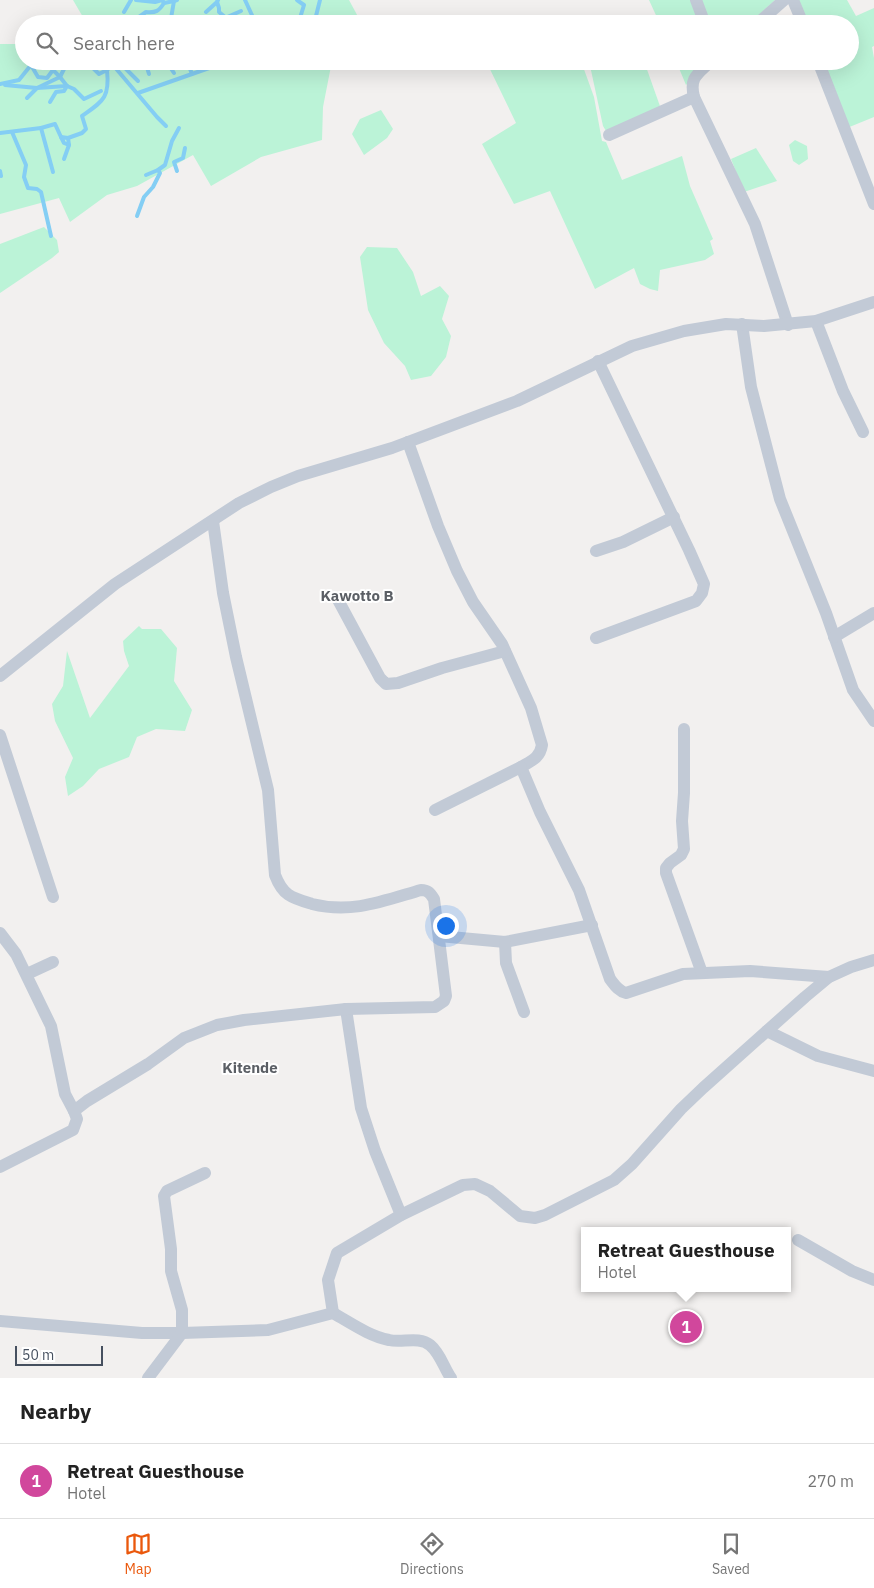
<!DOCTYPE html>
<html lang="en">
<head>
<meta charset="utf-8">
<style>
  :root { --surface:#fff; --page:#f2f2f2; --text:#222; --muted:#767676; --line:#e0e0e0; --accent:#ea580c }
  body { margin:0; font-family:"IBM Plex Sans",sans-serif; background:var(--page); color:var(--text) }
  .scale { position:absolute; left:15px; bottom:12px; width:88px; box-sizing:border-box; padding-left:5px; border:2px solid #46505f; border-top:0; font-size:14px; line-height:18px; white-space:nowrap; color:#46505f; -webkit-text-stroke:4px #fff; paint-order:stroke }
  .you { position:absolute; left:445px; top:925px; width:18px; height:18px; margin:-12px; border:4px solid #fff; border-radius:50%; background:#1a73e8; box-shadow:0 0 0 8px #1a73e833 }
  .badge { display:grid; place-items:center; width:32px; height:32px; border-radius:50%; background:var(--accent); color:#fff; font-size:16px; font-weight:700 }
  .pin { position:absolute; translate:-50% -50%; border:2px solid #fff; box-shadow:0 1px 5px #0006 }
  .popup { position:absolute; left:581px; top:1227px; width:210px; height:65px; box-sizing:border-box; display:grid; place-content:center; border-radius:0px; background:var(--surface); filter:drop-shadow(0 1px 4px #0005); font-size:16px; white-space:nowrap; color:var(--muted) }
  .popup b { font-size:19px; color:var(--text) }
  .popup::after { content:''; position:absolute; left:50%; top:100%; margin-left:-10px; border:10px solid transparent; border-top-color:var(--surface) }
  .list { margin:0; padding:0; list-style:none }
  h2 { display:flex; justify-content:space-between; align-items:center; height:65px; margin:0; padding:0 20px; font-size:21px }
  h2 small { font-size:16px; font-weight:400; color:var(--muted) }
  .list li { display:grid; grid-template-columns:32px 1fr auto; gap:15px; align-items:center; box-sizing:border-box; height:75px; padding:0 20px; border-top:1px solid var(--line) }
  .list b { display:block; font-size:19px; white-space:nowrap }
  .list p { margin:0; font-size:16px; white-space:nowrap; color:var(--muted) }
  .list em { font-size:16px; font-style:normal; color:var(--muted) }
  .icon { flex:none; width:28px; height:28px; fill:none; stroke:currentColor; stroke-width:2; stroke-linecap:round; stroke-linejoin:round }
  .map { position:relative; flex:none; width:874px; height:1378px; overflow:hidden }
  .search { position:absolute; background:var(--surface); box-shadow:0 5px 20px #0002; left:15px; right:15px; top:15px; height:55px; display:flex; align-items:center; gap:12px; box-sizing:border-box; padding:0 18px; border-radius:28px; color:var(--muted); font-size:19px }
  .sheet { height:140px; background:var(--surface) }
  nav { display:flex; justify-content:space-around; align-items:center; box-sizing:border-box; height:70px; border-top:1px solid var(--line); background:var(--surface); font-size:14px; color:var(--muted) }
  nav a { display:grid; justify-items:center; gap:2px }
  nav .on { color:var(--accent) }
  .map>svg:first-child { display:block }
  .green { fill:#bbf3d7 }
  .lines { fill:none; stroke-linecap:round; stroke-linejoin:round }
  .stream { stroke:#84cef4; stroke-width:4 }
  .minor { stroke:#c2cad6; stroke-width:12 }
  .labels { text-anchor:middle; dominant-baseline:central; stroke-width:4; stroke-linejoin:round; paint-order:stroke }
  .quarter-label { font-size:15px; font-weight:bold; fill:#5b5f65; stroke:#fff }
</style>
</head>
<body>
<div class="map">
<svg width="874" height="1378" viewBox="0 0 874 1378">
  <rect width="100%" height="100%" fill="#f2f0ef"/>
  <g class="green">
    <path d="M73,0h276l13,24h-275z"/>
    <path d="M649,0h43l9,24h-41z"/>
    <path d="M701,0h74l-26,24h-40z"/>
    <path d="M795,0h52l9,16 18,-8v38l-2,1 2,11v59l-27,11 -27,-67h30v-37h-45z"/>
    <path d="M0,44h21l3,8v9h3l2,3 9,-3h294l-9,46 -1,33 -61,17 -50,29 -18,-31 -56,31 -30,9 -37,27 -11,-24 -59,16z"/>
    <path d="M486,61h95l13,36 8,44 4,1 16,38 60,-24 8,30 23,53 -3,2 4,13 -9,6 -45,10 -2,21 -8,-2 -10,-5 -6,-16 -39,21 -45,-98 -36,13 -32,-60 34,-21z"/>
    <path d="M589,61h55l17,48 -55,22 -3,-5z"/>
    <path d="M676,61h34l-24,24z"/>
    <path d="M381,110l12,19 -6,9 -23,17 -12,-21 8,-15z"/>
    <path d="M795,140l12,6 1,13 -9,6 -6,-4 -4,-16z"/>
    <path d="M756,148l21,33 -33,11 -13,-33z"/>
    <path d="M44,227l13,13 2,12 -7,6 -52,35v-49z"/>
    <path d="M367,247l30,1 16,24 8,24 19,-10 9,10 -7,23 9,17 -5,21 -15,19 -20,4 -6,-14 -21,-23 -16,-33 -8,-53z"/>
    <path d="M139,626l3,3h19l16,19 -3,33 18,29 -7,21 -29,-2 -19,8 -8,20 -30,12 -16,17 -15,10 -3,-19 8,-19 -18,-37 -3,-17 11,-18 4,-35 23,67 39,-52 -5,-15 -1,-10z"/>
  </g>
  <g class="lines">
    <g class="stream">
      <path d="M136,0l19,2 7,-2 2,3 10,-2"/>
      <path d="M218,0l-1,2 2,6v4l6,5v7"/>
      <path d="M245,0l11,24"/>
      <path d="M297,0l7,5 -4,13"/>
      <path d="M124,12l7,-12"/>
      <path d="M206,12l11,-10"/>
      <path d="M139,17l7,-5c10,1 13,-1 18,-9"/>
      <path d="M225,18l16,-7"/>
      <path d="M170,24l4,-23 3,-1"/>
      <path d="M237,24l6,-3h6l1,3"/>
      <path d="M314,24l6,-24"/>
      <path d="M86,61l13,13 8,-4"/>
      <path d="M122,61l-9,4 44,52 9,9"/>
      <path d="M124,61v6l14,14"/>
      <path d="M145,61l4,13"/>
      <path d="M166,61l8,12"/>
      <path d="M187,61l5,13"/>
      <path d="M0,84l19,-4 12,-15 7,12 9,1 6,-8 7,7 7,9"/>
      <path d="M5,85l32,3 30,-2"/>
      <path d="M138,93l91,-32"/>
      <path d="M27,98l10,-10 23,-11 8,-16"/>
      <path d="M50,102l6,-10 8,-1 3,-5 7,3 10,10 17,-8"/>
      <path d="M12,132l14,33 -2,12 4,11 9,1 4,3 10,44"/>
      <path d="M0,133l41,-5"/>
      <path d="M68,138l-7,-1 3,6 5,2"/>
      <path d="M64,159l5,-14 -1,-7 14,-5 4,-4 -4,-13c21,-15 28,-18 25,-46l6,-5"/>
      <path d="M0,171l1,5"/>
      <path d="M177,171l-3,-9 9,-4 2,-10"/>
      <path d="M53,172l-12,-44 14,-4 6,13"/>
      <path d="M146,175l12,-5 7,-5 7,-24 7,-13"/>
      <path d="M137,216l7,-19 9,-10 7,-14 -2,-3"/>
    </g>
    <g class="minor">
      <path d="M696,0l9,24"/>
      <path d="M793,0l10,24"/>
      <path d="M757,24l27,-24"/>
      <path d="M711,61c-13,13 -22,16 -17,36l61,127 33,101"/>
      <path d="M818,61l56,143"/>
      <path d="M609,135l85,-38"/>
      <path d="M816,321l27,70 20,41"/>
      <path d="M742,324l9,63 29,112 46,114 27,77 21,31"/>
      <path d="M408,442l30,84 19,45 16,31 29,42 29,64 11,37c-2,13 -11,16 -21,22l19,45 39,78 31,89c4,5 8,12 16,14l57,-19 67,-3 79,6"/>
      <path d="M596,551l27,-9 51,-25"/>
      <path d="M337,598l43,80 6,6 12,-1 44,-15 63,-17"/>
      <path d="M834,637l40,-24"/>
      <path d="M596,638l100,-37 6,-8 2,-9 -15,-34 -91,-189"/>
      <path d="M0,676l115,-92 124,-81 32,-16 27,-11 94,-28 125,-47 115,-55 52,-15 42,-7 38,2 52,-5 58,-19"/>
      <path d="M684,729v64l-2,28 2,28 -3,6 -11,8 -4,5v5l36,100"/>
      <path d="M0,735l53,162"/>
      <path d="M435,810l86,-43"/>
      <path d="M0,933l16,21 35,72 14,68 9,17"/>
      <path d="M439,936l66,6 87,-17"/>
      <path d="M505,942l1,21 18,49"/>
      <path d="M27,974l26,-12"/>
      <path d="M346,1009l15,99 14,43 26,64"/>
      <path d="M767,1031l51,25 56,15"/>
      <path d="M0,1167l73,-37 4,-11 -3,-8 13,-10 61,-37 36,-26 33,-13 27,-5 102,-11 89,-2 9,-6 2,-5 -12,-97c-4,-6 -6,-9 -13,-9 -38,11 -69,24 -109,14 -20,-6 -29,-8 -37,-29l-7,-85 -32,-133 -13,-64 -10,-72"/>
      <path d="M798,1240l54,31 22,9"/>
      <path d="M333,1313c18,10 36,23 56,27 13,3 30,-4 41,5 10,8 14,23 21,33"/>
      <path d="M0,1321l142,12h40l86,-3 65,-17 -5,-33 9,-27 64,-38 62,-30 12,-1 15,7 30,25 15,2 10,-3 69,-35 18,-16 49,-55 22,-21 102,-91 24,-20 22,-10 23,-7"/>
      <path d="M148,1378l34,-45v-23l-11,-39v-22l-7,-53 3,-5 38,-18"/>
    </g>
  </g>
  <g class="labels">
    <g class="quarter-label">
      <text x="357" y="595">Kawotto B</text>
      <text x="250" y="1067">Kitende</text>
    </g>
  </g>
</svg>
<div class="scale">50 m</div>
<div class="you"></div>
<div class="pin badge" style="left:686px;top:1327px;background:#d1479c">1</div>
<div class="popup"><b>Retreat Guesthouse</b>Hotel</div>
<div class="search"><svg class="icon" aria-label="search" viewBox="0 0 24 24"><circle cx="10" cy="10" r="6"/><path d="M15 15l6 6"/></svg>Search here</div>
</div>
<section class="sheet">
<h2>Nearby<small></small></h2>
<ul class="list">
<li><span class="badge" style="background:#d1479c">1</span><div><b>Retreat Guesthouse</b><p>Hotel</p></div><em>270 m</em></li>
</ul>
</section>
<nav>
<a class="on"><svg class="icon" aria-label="map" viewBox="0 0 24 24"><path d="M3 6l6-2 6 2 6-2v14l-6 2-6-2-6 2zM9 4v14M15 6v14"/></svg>Map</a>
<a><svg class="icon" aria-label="directions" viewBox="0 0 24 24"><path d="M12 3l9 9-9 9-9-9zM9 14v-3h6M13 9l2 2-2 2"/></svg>Directions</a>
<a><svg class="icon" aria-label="saved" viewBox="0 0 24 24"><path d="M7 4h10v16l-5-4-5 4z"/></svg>Saved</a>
</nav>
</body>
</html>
